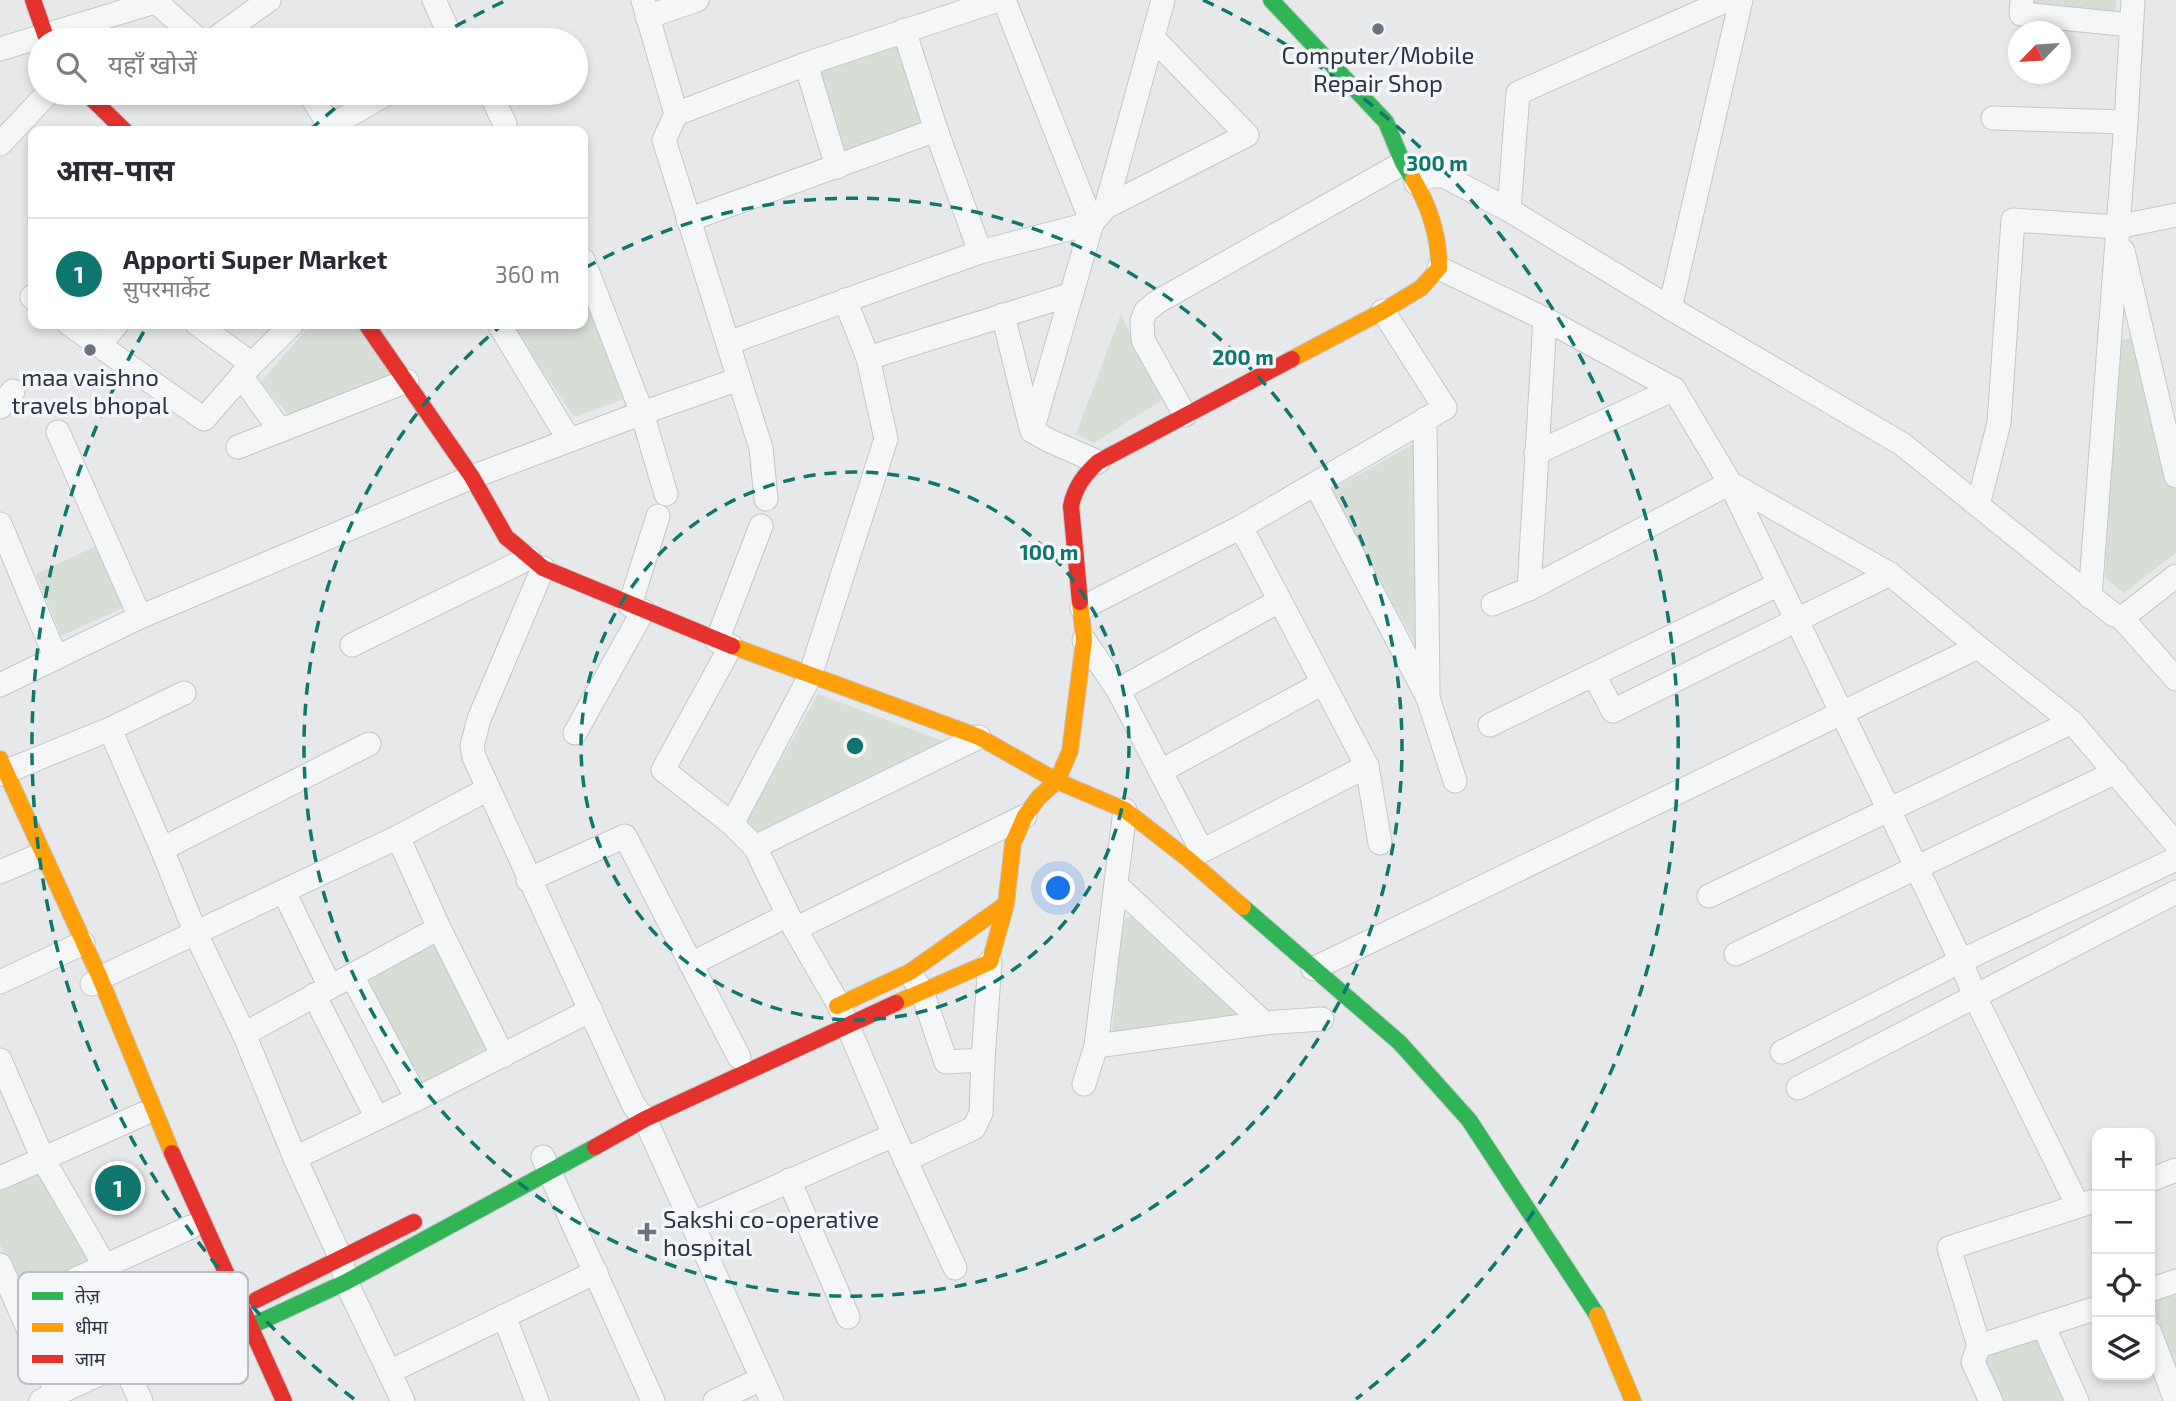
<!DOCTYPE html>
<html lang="hi">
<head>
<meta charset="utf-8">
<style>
  :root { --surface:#fff; --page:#f2f2f3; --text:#2b2b33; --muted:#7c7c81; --line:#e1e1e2; --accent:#0f766e }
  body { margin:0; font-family:"Exo 2","Noto Sans Devanagari",sans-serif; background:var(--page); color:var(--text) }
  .controls { position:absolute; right:21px; bottom:21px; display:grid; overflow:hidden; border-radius:14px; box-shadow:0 4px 10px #0003 }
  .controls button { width:63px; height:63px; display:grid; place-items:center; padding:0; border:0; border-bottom:2px solid var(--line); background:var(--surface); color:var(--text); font:35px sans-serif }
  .compass { position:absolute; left:2008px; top:21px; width:63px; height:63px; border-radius:50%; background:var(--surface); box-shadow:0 4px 10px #0003; rotate:245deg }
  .you { position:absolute; left:1059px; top:889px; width:24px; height:24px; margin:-18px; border:5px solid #fff; border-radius:50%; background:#1a73e8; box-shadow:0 0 0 10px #1a73e833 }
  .badge { display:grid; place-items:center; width:46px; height:46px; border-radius:50%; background:var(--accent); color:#fff; font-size:23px; font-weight:700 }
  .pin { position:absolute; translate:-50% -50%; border:4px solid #fff; box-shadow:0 2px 7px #0006 }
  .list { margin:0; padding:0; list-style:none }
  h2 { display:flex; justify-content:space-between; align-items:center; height:91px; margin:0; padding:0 28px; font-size:30px }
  h2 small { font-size:23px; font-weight:400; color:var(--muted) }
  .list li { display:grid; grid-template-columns:46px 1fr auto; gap:21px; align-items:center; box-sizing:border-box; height:112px; padding:0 28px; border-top:2px solid var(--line) }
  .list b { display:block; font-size:26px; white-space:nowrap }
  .list p { margin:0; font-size:23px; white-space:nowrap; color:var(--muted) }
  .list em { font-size:23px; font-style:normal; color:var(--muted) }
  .icon { flex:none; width:38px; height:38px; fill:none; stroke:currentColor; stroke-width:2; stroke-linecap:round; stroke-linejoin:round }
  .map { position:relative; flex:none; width:2176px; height:1401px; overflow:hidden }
  .search { position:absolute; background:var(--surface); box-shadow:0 4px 10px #0003; left:28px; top:28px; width:560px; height:77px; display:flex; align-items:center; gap:18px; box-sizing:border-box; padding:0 24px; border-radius:38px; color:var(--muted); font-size:26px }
  .panel { position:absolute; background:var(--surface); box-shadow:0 4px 10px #0003; left:28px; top:126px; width:560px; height:203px; border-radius:14px }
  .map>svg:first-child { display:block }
  .green { fill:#d6ded6 }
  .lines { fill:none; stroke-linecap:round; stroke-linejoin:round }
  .street-casing { stroke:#c4c6c8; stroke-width:25 }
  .fast-casing { stroke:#c4c6c8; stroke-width:18 }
  .slow-casing { stroke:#c4c6c8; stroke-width:18 }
  .jam-casing { stroke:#c4c6c8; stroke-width:18 }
  .street { stroke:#f5f6f7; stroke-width:23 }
  .fast { stroke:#30b455; stroke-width:16 }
  .slow { stroke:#ff9f0a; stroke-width:16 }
  .jam { stroke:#e5322d; stroke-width:16 }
  .ring { fill:none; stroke:#0f766e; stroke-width:3.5; stroke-dasharray:12 9 }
  .poi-dot { fill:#6c737f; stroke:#f4f6f9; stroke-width:2.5 }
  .labels { text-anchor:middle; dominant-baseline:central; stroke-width:7; stroke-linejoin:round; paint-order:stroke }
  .poi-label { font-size:24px; fill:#2b3445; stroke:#f4f6f9 }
  .key { fill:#f4f6f9; stroke:#b8bcc3; stroke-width:2 }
  .key-label { font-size:19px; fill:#2b3445 }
  .centre { fill:#0f766e; stroke:#f4f6f9; stroke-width:3.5 }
  .ring-label { font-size:21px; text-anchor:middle; font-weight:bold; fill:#0f766e; stroke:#f4f6f9; stroke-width:7; stroke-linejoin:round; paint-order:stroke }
</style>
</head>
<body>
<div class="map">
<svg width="2176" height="1401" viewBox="0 0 2176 1401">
  <rect width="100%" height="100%" fill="#e6e8ea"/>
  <g class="green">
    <path d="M2031,0h85l-1,12 -84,-7z"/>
    <path d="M898,45l28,82 -80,27 -28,-82z"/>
    <path d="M583,285l41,114 -50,18 -63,-93h72z"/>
    <path d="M1121,314l41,86 -68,43 -18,-9z"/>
    <path d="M311,324h44l37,50 -100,44 -32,-35z"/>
    <path d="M2136,338l40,144v71l-52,40 -19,-15 13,-238z"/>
    <path d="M1419,441l-4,202 -86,-152z"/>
    <path d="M96,546l29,61 -64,29 -25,-62z"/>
    <path d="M818,694l130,49 -192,96 -12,-14z"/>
    <path d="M1137,915l106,98 -4,6 -127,15 9,-114z"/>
    <path d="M436,937l55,113 -71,36 -56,-110z"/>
    <path d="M40,1168l56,93 -71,35 -25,-51v-59z"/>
    <path d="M2176,1292v85l-26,-76z"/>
    <path d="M2040,1334l30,67h-71l-18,-44z"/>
  </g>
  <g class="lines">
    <defs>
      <g id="street">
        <path d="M434,0l18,40"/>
        <path d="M1004,0l88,223 -60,208 18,10 48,21"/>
        <path d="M2022,0l-1,14 110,11"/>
        <path d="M156,2l43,38"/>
        <path d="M647,17l50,-17"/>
        <path d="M904,30l32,100 44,122"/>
        <path d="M213,40l56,-40"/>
        <path d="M0,49l161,-49"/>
        <path d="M806,64l31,103"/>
        <path d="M309,93l21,33"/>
        <path d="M490,93l15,31 -1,7"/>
        <path d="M676,114l130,-50 192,-64"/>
        <path d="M1993,118l133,4"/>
        <path d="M322,131l66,-38"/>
        <path d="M0,144l48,-51"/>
        <path d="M1416,183l15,-7h13l65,34 161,98 232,136 212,171 7,2 6,-3 49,-38"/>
        <path d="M1106,207l57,-207"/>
        <path d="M1509,210l9,-117 209,-93"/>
        <path d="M688,220l248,-90"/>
        <path d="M2123,251l53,225"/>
        <path d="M583,260l59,153 24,81"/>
        <path d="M1439,268l106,51 129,70 56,94 160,91 88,73 94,75 104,122"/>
        <path d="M33,296l-1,1 1,1"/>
        <path d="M1670,308l71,-308"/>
        <path d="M1003,315l28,113"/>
        <path d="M69,324l135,95 48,-55 40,-40"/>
        <path d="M197,324l55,40"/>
        <path d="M499,324l70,116"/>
        <path d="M728,343l252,-91 112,-29 14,-16 141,-72 -94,-97"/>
        <path d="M99,345l18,-21"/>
        <path d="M868,358l204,-64"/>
        <path d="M241,376l39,54"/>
        <path d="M739,379l22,69 5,51"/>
        <path d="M0,407l13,-16"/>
        <path d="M1185,415l-42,-75 -1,-19 4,-10 11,-9 246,-139"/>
        <path d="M1425,419l3,276"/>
        <path d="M58,432l82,185"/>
        <path d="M238,447l169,-66"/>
        <path d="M1536,453l138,-64"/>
        <path d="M1316,485l112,213 27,83"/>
        <path d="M1978,505l21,-82 14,-203 104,7 59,-12"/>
        <path d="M0,524l56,134"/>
        <path d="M1241,527l126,239 13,77"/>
        <path d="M543,568l-64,151 -7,27 2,11 160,349 11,13 127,282"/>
        <path d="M1529,589l16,-270"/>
        <path d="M2090,597l36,-475 7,-122"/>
        <path d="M1493,604l36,-15 201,-106 159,327 72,151 14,36 103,209"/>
        <path d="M630,605l28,-89"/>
        <path d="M1082,608l159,-81 204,-119 -62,-97"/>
        <path d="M2121,617l55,62"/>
        <path d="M1084,640l34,50 84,161 165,-85"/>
        <path d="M717,641l44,-115"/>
        <path d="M352,645l177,-87"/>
        <path d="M731,646l-68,124 69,54 23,23 40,82 44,76 55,130 61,133"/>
        <path d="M1594,675l19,36 277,-137"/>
        <path d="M0,685l140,-68 332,-140 170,-64 97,-34 -75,-239 12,-26 -33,-114"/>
        <path d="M1118,690l161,-89"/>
        <path d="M1490,725l289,-141"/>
        <path d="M110,729l52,120 34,85 48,100 51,124 46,101 5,23 57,119"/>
        <path d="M575,733l68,-122"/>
        <path d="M1161,771l162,-88"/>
        <path d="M0,774l110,-45 74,-36"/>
        <path d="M732,824l78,-148 76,-237 -18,-81 -23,-58"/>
        <path d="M398,837l41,91 64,128"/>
        <path d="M755,847l224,-110"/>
        <path d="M162,849l207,-105"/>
        <path d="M0,872l35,-15"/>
        <path d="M528,880l97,-44 114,221"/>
        <path d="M284,892l46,95"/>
        <path d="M1709,896l363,-174"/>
        <path d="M795,929l230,-113"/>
        <path d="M1736,954l380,-182"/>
        <path d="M691,964l97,-49"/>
        <path d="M1313,969l665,-322"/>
        <path d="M352,976l65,123"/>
        <path d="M914,979l8,12 24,71 37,-2 7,-98"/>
        <path d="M0,982l83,-39"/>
        <path d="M92,984l8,-6 298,-141 90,-48"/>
        <path d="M314,995l63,123"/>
        <path d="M1264,1023l58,-4"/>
        <path d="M244,1034l195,-106"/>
        <path d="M1096,1046l168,-23 -148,-138"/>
        <path d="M1782,1052l179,-91 215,-102"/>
        <path d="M0,1060l43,99 62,107"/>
        <path d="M1084,1084l12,-38 29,-236"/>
        <path d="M1798,1088l378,-196"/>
        <path d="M543,1157l110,244"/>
        <path d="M295,1158l122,-59 174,-89"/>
        <path d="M905,1160l69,-32 7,-15 2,-53"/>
        <path d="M0,1178l143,-64"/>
        <path d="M789,1180l59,137"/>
        <path d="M2150,1180l26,-10"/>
        <path d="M692,1224l202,-89"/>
        <path d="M0,1265l57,129"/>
        <path d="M2150,1290l26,-9"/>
        <path d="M19,1305l172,-78"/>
        <path d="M504,1316l33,85"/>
        <path d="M2043,1325l34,76"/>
        <path d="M2150,1333l26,68"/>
        <path d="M1979,1346l118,-38"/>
        <path d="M389,1372l207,-100"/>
        <path d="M41,1401l82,-38 18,38"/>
        <path d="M715,1401l46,-22"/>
        <path d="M1991,1401l-18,-39 6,-16 -30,-98 148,-48"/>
      </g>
      <g id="fast">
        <path d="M1271,0l115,122 17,41 10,16"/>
        <path d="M1243,907l157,136 69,77 128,195"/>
        <path d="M236,1333l110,-51 249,-135"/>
      </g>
      <g id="slow">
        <path d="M1292,359l91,-48 38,-23 18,-20c0,-32 -9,-61 -26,-89"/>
        <path d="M732,646l247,91 78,44 68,29 63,49 55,48"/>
        <path d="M0,759l100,219 72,175"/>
        <path d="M896,1003l94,-41 16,-58 7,-61 12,-27 14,-19 18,-16 13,-30 14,-111 -4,-38"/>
        <path d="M837,1006l73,-34 96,-68"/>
        <path d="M1597,1315l36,86"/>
      </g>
      <g id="jam">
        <path d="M33,0l14,40"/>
        <path d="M86,93l39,38"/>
        <path d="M366,324l106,153 34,60 37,31 189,78"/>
        <path d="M1080,602l-9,-96c4,-19 13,-31 27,-44l194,-103"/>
        <path d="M595,1147l50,-28 251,-116"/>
        <path d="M172,1153l112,248"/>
        <path d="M256,1300l158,-78"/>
      </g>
    </defs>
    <use href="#street" class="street-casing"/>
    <use href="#fast" class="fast-casing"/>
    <use href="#slow" class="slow-casing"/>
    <use href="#jam" class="jam-casing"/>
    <use href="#street" class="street"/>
    <use href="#fast" class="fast"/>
    <use href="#slow" class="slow"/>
    <use href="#jam" class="jam"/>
  </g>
  <g class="ring">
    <circle cx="855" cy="746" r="274"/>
    <path d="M585 268A549 549 0 1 1 502 325"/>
    <path d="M354 1399A823 823 0 0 1 146 328M310 130A823 823 0 0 1 354 93M437 37A823 823 0 0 1 507 0M1203 0A823 823 0 0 1 1356 1399"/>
  </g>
  <g class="poi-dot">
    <circle cx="1378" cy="29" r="7"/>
    <circle cx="90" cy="350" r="7"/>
    <path d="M643.5 1221.5h7v7h7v7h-7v7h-7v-7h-7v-7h7z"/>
  </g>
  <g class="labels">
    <g class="poi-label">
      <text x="1378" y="54">Computer/Mobile<tspan x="1378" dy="28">Repair Shop</tspan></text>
      <text x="90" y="376">maa vaishno<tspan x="90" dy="28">travels bhopal</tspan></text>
      <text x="663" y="1218" text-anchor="start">Sakshi co-operative<tspan x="663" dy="28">hospital</tspan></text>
    </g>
  </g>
  <rect x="18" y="1272" width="230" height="112" rx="10" class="key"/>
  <rect x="32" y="1292" width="31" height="8" fill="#30b455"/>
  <rect x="32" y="1323" width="31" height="9" fill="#ff9f0a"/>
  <rect x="32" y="1355" width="31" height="8" fill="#e5322d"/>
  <g class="key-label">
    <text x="75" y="1303">तेज़</text>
    <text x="75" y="1334">धीमा</text>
    <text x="75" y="1366">जाम</text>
  </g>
  <circle cx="855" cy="746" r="10" class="centre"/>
  <g class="ring-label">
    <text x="1437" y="171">300 m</text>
    <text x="1243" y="365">200 m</text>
    <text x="1049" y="560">100 m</text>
  </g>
</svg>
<div class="controls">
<button>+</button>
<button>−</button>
<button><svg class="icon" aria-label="locate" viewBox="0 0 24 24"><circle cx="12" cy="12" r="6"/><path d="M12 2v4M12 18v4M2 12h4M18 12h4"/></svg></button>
<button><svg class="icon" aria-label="layers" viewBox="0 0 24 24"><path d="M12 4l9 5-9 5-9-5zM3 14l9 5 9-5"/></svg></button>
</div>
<svg class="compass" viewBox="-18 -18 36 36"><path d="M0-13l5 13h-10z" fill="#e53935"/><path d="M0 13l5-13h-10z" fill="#7c7c81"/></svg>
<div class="you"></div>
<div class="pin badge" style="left:118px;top:1188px">1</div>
<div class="search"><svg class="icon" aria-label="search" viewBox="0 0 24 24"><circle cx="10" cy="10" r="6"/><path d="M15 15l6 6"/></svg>यहाँ खोजें</div>
<section class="panel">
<h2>आस-पास<small></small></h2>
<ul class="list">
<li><span class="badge">1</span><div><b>Apporti Super Market</b><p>सुपरमार्केट</p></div><em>360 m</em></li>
</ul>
</section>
</div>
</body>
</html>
